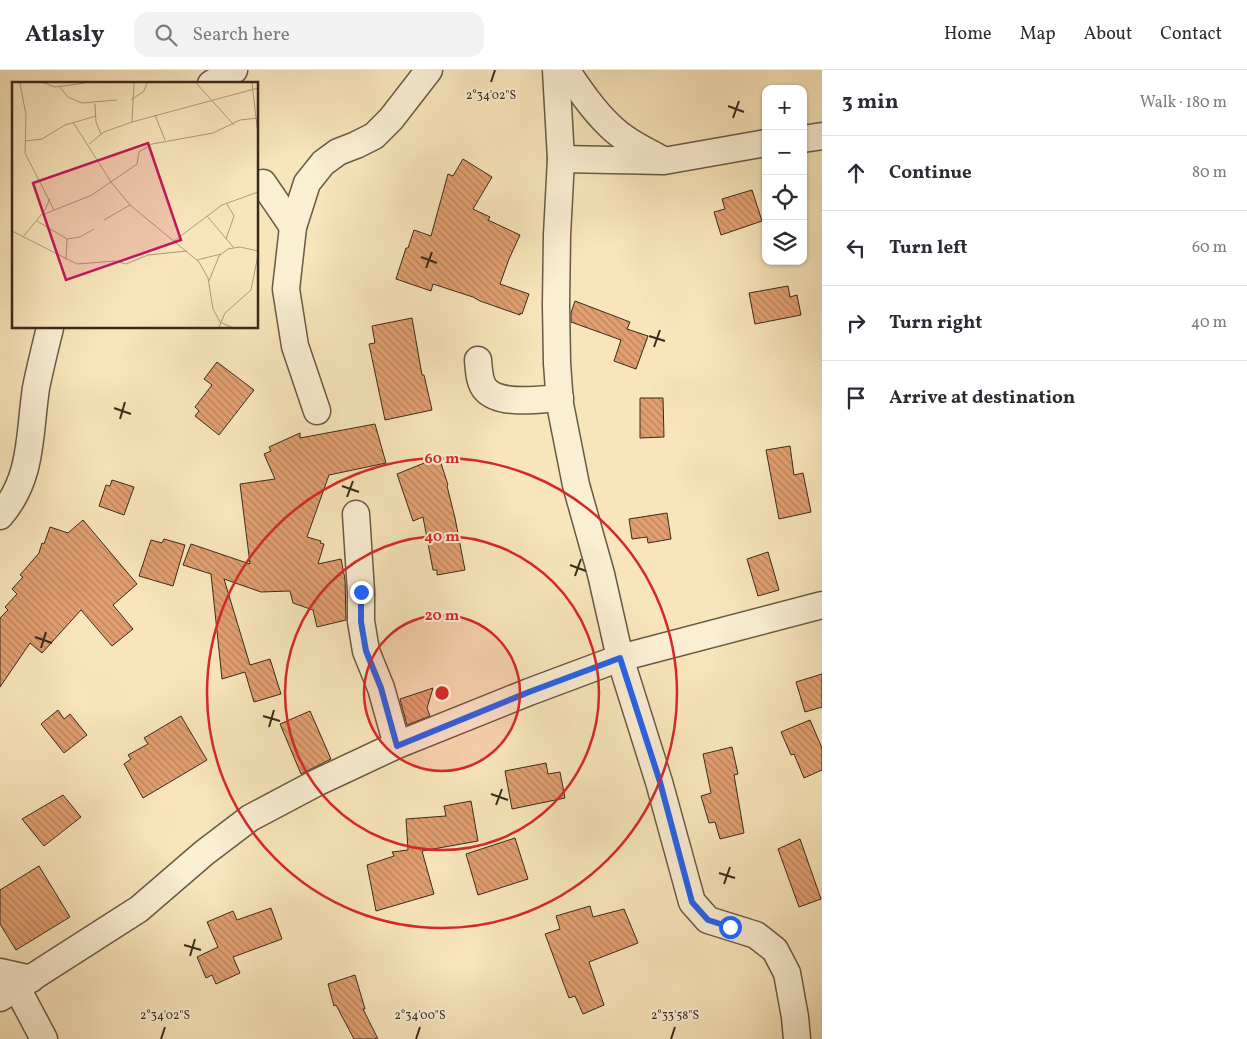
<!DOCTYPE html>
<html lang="en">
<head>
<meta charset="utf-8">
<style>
  :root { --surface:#fff; --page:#f2f2f3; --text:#2b2b33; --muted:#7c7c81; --line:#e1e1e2 }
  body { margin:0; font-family:Vollkorn,serif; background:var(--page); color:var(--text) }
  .controls { position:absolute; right:15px; top:15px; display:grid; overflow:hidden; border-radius:10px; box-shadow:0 1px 4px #0004 }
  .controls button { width:45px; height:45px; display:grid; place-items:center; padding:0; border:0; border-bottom:1px solid var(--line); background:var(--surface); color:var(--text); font:25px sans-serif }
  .stop { position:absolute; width:15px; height:15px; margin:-11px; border:4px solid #2563eb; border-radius:50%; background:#fff }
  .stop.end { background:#2563eb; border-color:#fff; box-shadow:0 1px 5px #0008 }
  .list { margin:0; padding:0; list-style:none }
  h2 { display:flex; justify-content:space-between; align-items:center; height:65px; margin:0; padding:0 20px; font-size:21px }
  h2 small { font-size:16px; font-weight:400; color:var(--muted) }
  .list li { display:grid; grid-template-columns:32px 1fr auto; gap:15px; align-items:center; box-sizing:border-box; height:75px; padding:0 20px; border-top:1px solid var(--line) }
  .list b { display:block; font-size:19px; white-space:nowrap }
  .list em { font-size:16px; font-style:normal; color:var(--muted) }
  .icon { flex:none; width:28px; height:28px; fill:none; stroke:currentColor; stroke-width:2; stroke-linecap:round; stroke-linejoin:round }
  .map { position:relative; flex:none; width:822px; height:969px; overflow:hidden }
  header { display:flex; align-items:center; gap:30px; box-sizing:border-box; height:70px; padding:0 25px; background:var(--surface); border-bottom:1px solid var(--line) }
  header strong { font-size:24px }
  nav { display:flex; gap:28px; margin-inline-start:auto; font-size:18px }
  .search { width:350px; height:45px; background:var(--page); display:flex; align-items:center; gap:12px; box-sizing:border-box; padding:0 18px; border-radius:15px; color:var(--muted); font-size:19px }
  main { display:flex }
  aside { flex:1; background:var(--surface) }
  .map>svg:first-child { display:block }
  .building { fill:url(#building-back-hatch); stroke:#382b1d }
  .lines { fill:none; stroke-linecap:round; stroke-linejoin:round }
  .street-casing { stroke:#685a44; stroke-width:29 }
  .street { stroke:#faeed3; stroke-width:26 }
  .route { stroke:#2563eb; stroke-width:6 }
  .ticks { fill:none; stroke:#382b1d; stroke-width:2 }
  .ring { fill:none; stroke:#d62828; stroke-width:2.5 }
  .inset-road { fill:none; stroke:#ab9b7c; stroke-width:1 }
  .view { fill:#c2185b; fill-opacity:0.15; stroke:#c2185b; stroke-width:2.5 }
  .inset-edge { fill:none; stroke:#382b1d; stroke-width:2.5 }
  .ticks-label { font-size:12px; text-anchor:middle; fill:#382b1d; stroke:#faeed3; stroke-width:4; stroke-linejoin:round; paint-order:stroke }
  .centre { fill:#d62828; stroke:#faeed3; stroke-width:2.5 }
  .ring-label { font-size:15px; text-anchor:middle; font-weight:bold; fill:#d62828; stroke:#faeed3; stroke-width:4; stroke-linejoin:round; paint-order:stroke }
</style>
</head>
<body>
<header>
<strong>Atlasly</strong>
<div class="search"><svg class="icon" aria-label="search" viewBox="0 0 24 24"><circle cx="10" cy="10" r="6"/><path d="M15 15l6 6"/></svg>Search here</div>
<nav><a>Home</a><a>Map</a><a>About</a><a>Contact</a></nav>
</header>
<main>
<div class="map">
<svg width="822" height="969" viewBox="0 0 822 969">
  <defs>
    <pattern id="building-back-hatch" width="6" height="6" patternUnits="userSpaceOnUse" patternTransform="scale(1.25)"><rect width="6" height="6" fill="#e29f70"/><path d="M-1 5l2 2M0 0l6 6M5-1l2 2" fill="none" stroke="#b8825b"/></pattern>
  </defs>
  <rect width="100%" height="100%" fill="#f8e5bb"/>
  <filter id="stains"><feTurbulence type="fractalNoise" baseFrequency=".004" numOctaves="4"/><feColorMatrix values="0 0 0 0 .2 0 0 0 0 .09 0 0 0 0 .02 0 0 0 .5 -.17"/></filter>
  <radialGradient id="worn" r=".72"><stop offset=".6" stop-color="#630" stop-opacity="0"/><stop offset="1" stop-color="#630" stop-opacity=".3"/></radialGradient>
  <g class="building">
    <path d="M463,89l29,18 -19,32 17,8 -2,3 32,15 -11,24 -9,25 29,10 -7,20 -2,-1v2l-40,-14 -7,-4 -40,-13 -2,7 -35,-12 10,-31h2l6,-18 17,6 17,-62 5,2z"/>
    <path d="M752,120l10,31 -41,14 -7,-23 11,-3 -3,-10z"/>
    <path d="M788,216l2,11 7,-2 4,20 -46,9 -6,-31z"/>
    <path d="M575,231l55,21 -3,7 21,7 -12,33 -22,-8 7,-21 -50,-18v-9z"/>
    <path d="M412,248l10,57h2l8,35 -47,10 -16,-76 6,-1 -3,-17z"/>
    <path d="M217,292l37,28 -35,45 -24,-19 4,-5 -4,-4 17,-22 -8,-6z"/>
    <path d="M640,328h23l1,39 -24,1z"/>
    <path d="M375,354l11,39 -57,12 -22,62 14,4 -1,2 4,1 -6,20 23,-5 4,20 1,41 -29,7 -4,-17 -20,-7 -3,-12 -29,1 -37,-13 26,86 20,-6 11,35 -27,8 -9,-30 -23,7 -11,-105 -28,-9 8,-21 59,20 -10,-80 35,-5 -11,-25 7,-3 -2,-4 31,-14v5z"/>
    <path d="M790,376l4,29 9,-2 8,39 -32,7 -13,-69z"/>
    <path d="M439,387l9,28 -1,1 8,32 10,52 -28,5v-5h-4l-10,-53 -10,4 -16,-47z"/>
    <path d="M112,410l22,7 -10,28 -25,-9 7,-21 4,1z"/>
    <path d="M667,443l4,26 -23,4 -1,-6 -15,2 -3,-20z"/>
    <path d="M83,450l54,64 -24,21 20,24 -21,17 -31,-36 -39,43 -12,-10 -30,44v-69l8,-8 -3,-3 12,-13 -5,-5 11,-12 -3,-2 19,-22 3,-10 2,1 6,-17 18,6z"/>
    <path d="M164,469l21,6 -12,41 -34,-10 12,-36 11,3z"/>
    <path d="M768,482l11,38 -21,6 -11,-37z"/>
    <path d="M822,604v33l-17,5 -9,-30z"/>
    <path d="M433,618l-6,20 3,8 -23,9 -7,-26z"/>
    <path d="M58,640l6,9 6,-5 17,21 -23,18 -23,-29z"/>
    <path d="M310,641l21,48 -30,15 -21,-50z"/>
    <path d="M181,646l26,44 -64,38 -19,-34 7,-5 -3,-4 20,-11 -4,-6z"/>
    <path d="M810,650l12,28v22l-18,8 -10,-24 -3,1 -10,-23z"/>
    <path d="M732,677l6,27 -4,1 10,58 -24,6 -5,-17 -6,1 -8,-27 10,-3 -8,-39z"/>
    <path d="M546,693l2,11 12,-2 5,26 -53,11 -7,-38z"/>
    <path d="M63,725l18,22 -37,29 -22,-27z"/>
    <path d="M471,731l7,40 -56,10 12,43 -58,17 -9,-46 27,-9 -2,-4 16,-2 -2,-31 40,-3 -2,-10z"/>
    <path d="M515,768l13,41 -50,16 -12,-41z"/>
    <path d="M800,769l21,60 -22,8 -21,-58z"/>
    <path d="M39,796l31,51 -54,33 -16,-26v-34z"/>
    <path d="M590,836l3,11 31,-8 14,34 -49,19 15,43 -21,9 -8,-18 -6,2 -24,-64 15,-5 -4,-13z"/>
    <path d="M271,838l11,31 -49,18 7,16 -24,11 -4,-9 -6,3 -9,-21 21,-10 -11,-25 26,-11 4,9z"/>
    <path d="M355,905l10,34h-2l15,30h-24l-18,-34 -2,1 -6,-22z"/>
  </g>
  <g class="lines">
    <defs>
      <g id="street">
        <path d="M556,0l5,89 -4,76 -1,70 1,58 3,41 16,81 25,89 19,84 39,124 33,120 16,18 48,15 19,15 12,23 8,44 2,22"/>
        <path d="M566,0c13,19 27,40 44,56 15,15 35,24 53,34"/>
        <path d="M211,14l23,-14"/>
        <path d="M803,69l19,-3"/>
        <path d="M561,89l103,2 102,-18"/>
        <path d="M263,113l30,44"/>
        <path d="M478,290c1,10 1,23 8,30 15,16 55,9 74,8"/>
        <path d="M317,341l-22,-65 -9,-57 7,-62 14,-44 16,-20 15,-11 18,-7 18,-9 17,-17 38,-49"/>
        <path d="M356,444l5,78v29l5,30 15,37 16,57"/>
        <path d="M0,446c33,-38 29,-81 36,-128 4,-20 9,-40 14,-60"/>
        <path d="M0,902l31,7"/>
        <path d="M17,918l27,51"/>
        <path d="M0,928l139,-89 65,-56 46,-35 68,-36 79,-37 132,-53 91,-34 202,-53"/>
      </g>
    </defs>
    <use href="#street" class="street-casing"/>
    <use href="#street" class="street"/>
  </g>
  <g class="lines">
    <path class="route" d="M361,522v30l5,29 15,37 16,58 132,-54 91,-34 40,124 32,120 16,18 22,7"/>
  </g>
  <path class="ticks" d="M491,12l4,-12M728,36l16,6M733,48l6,-17M421,187l16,6M426,198l6,-16M649,266l16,5M654,277l6,-17M114,338l17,6M120,349l5,-17M342,416l17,6M347,427l6,-16M570,495l16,6M575,506l6,-17M35,567l17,6M41,578l5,-16M263,646l17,5M269,657l5,-17M491,724l17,6M496,735l6,-16M719,803l16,5M724,814l6,-17M184,875l17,5M190,886l5,-17M161,969l4,-12M416,969l4,-12M671,969l4,-12"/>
  <circle cx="442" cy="623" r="78" fill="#d62828" fill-opacity=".12"/>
  <g class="ring">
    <circle cx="442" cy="623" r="78"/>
    <circle cx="442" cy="623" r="157"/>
    <circle cx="442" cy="623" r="235"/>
  </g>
  <g transform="translate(12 12)">
    <rect width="246" height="246" fill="#f8e5bb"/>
    <path class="inset-road" d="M8,1l6,32 -1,38 29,57M32,1l11,4 30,-4M184,1l38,42M240,1l6,52M47,4l9,11 14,6 35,-3M119,18l13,-9 3,-8M83,22l1,18 5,12M143,33l10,25M61,40l38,60 19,23 69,57 9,16 5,31 7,13 11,5M120,40l2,-39M13,59l17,-2 23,-14 31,-9M77,62l15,-12 28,-10 126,-34M30,133l50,-20 45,-31 2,-12 13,-8 61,-11 27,-13 18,-2M195,134l27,32M92,138l26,-15M25,139l30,18 13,-2 14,-8M0,149l65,33 38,-3 11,3 22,-9 39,-4M11,155l22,-27 5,-12M214,157l8,-23 -7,-12M162,159l48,-36 36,-13M54,178l1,-21M185,178l24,-6M197,199l10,-25 9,-7 12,-2 18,4M207,245l6,-14 26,-23 7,-35"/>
    <path class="view" d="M136,61l33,97 -115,40 -33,-97z"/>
    <rect width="246" height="246" class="inset-edge"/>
  </g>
  <g class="ticks-label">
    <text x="491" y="29">2°34'02"S</text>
    <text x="165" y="949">2°34'02"S</text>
    <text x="420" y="949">2°34'00"S</text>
    <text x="675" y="949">2°33'58"S</text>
  </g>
  <circle cx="442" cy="623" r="8" class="centre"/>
  <g class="ring-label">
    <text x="442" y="393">60 m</text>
    <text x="442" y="471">40 m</text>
    <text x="442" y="550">20 m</text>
  </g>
  <rect width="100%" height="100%" filter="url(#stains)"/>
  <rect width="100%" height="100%" fill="url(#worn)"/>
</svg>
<div class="controls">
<button>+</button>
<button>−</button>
<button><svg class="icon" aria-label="locate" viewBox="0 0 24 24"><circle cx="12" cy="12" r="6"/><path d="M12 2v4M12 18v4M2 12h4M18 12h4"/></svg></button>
<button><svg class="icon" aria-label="layers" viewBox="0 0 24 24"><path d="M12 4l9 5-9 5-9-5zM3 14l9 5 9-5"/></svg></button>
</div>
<div class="stop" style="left:730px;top:857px"></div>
<div class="stop end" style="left:361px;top:522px"></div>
</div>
<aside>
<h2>3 min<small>Walk · 180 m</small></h2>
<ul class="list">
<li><svg class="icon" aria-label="ahead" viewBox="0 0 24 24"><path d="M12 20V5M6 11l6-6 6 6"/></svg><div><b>Continue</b></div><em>80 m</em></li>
<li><svg class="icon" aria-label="left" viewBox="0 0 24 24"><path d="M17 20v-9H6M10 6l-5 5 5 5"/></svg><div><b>Turn left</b></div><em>60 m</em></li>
<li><svg class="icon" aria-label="right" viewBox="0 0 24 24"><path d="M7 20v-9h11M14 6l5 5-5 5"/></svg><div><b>Turn right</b></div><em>40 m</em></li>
<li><svg class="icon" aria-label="arrive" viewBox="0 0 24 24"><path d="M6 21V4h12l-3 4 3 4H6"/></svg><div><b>Arrive at destination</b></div></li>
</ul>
</aside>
</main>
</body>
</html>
